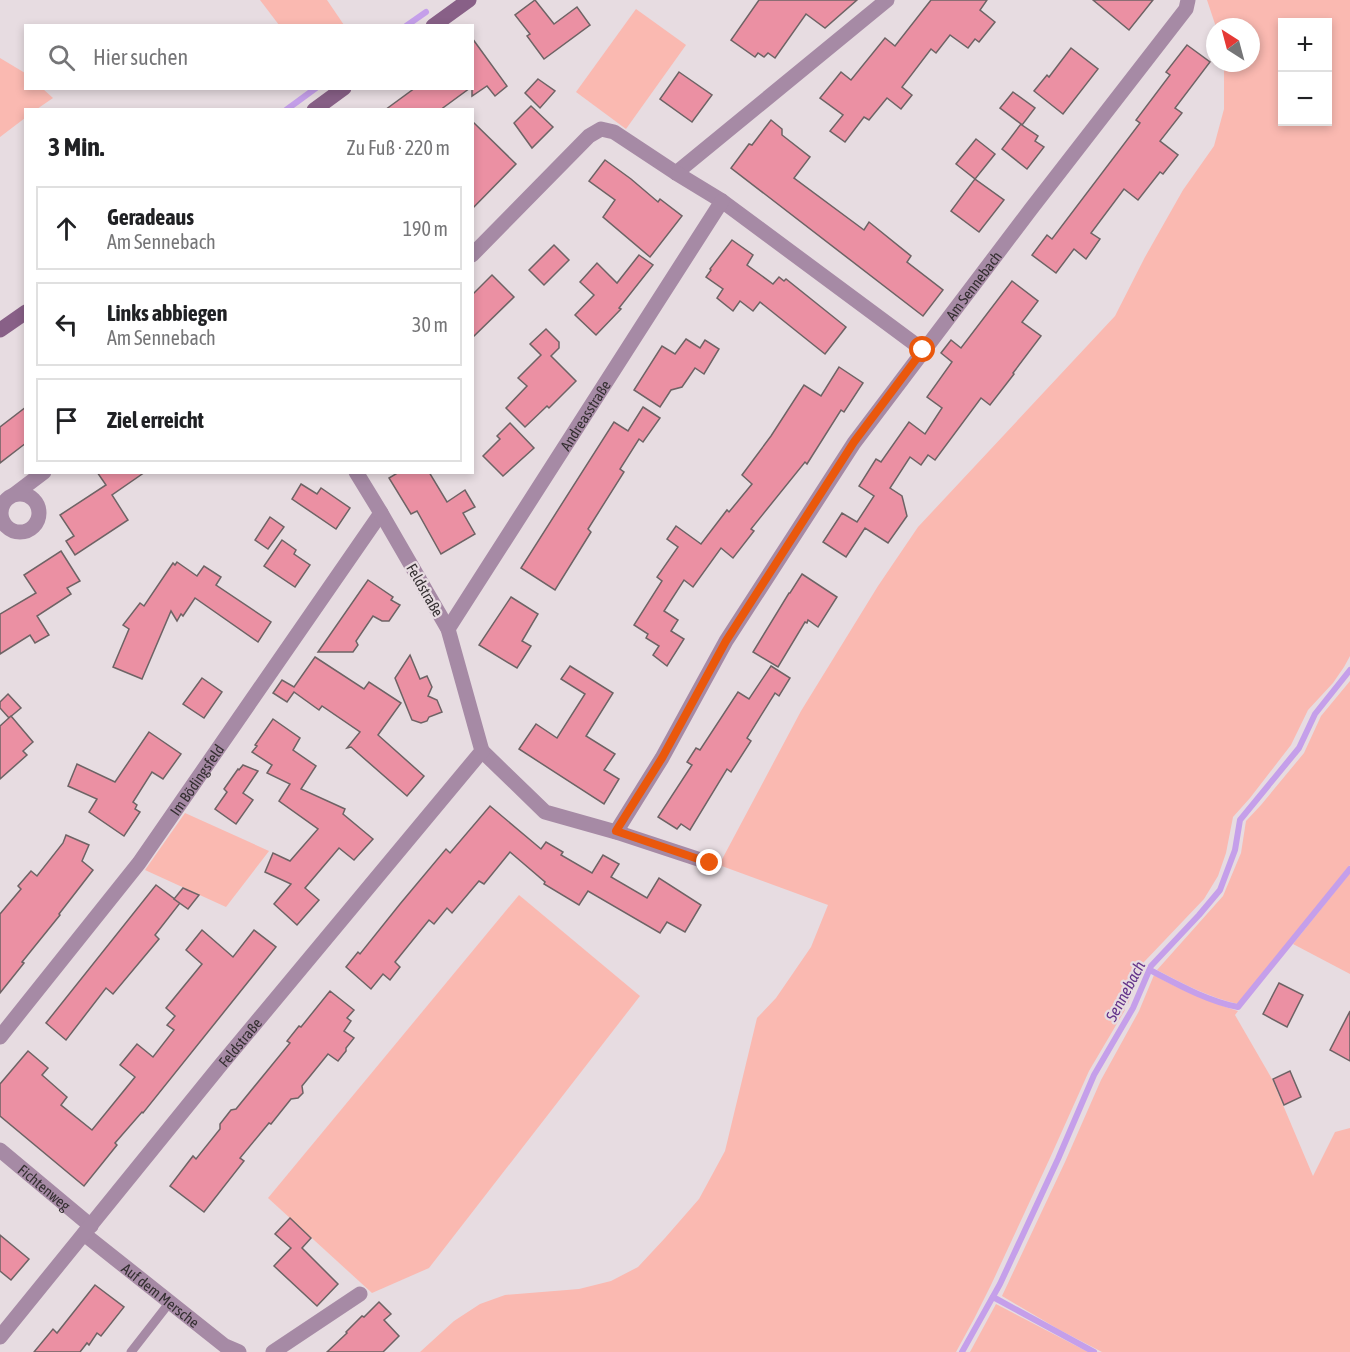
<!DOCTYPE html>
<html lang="de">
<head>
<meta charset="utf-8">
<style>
  :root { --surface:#fff; --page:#f6f6f6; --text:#202124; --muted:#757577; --line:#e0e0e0 }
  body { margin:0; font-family:"Asap Condensed",sans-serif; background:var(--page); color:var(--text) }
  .controls { position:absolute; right:18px; top:18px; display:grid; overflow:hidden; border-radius:0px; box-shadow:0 3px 9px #0003 }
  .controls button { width:54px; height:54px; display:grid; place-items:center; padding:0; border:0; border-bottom:2px solid var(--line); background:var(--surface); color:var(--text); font:30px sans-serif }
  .compass { position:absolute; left:1206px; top:18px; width:54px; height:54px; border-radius:50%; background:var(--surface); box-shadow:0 3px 9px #0003; rotate:324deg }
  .stop { position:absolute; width:18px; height:18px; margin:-14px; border:4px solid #ea580c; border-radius:50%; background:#fff }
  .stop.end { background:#ea580c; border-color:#fff; box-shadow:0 2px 6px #0008 }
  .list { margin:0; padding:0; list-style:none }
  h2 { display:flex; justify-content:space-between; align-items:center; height:78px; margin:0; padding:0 24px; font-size:26px }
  h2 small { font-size:20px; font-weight:400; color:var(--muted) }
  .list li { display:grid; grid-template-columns:39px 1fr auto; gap:18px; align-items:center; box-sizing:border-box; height:84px; margin:0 12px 12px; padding:0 12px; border:2px solid var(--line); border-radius:0px }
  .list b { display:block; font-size:22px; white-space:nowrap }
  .list p { margin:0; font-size:20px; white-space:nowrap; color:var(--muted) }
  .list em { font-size:20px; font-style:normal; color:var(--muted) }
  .icon { flex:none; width:33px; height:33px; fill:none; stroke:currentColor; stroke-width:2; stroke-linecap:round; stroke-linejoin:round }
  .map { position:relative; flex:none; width:1350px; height:1352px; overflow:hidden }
  .search { position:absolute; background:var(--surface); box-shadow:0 3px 9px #0003; left:24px; top:24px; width:450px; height:66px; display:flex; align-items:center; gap:15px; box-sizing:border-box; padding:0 21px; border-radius:0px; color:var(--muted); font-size:22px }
  .panel { position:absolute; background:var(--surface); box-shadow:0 3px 9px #0003; left:24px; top:108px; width:450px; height:366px; border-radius:0px }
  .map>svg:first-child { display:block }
  .green { fill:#fab9b1; fill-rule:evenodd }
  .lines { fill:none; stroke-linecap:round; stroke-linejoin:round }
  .stream { stroke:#c59fea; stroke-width:6 }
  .building { fill:#eb90a3; stroke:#6e6365; stroke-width:1.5 }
  .service { stroke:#a68aa5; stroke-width:9 }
  .minor { stroke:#a68aa5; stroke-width:15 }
  .secondary { stroke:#886087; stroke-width:15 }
  .route { stroke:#ea580c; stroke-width:8 }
  .labels { text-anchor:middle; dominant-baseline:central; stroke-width:4.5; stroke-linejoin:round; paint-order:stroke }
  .street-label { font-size:15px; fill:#342f31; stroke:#e7dce1 }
  .water-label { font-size:16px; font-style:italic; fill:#63338a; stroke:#e7dce1 }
</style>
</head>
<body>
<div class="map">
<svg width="1350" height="1352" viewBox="0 0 1350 1352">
  <rect width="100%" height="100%" fill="#e7dce1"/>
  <g class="green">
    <path d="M260,0h67l17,25h-65z"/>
    <path d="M1207,0h143v656l-6,11 -11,16 -25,27 -17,35 -41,53 -17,19 -7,36 -8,23 -14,23 -60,63 -16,42h-3l-1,2 1,4 -36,61 -39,87 -59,127 -17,34 -18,33h-536l34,-31 26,-17 25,-9 74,-6 32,-8 27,-14 27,-29 34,-39 26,-48 32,-133 19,-20 35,-51 17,-42 -109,-40 82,-154 77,-125 40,-59 197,-211 30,-59 38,-67 31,-44 10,-37v-46h27v-36h-35zM1282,22h46v100h-46z"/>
    <path d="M636,9l50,36 -60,84 -50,-37z"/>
    <path d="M0,58l25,15 1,15 17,1 10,9 -16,11 -11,1 -1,8 -25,19z"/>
    <path d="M1350,681v184l-112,139c-28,-6 -56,-21 -81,-34l66,-74 18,-43 5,-32 15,-16 43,-52 17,-37z"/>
    <path d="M185,813l84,38 -43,56 -81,-37z"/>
    <path d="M1350,873v101l-57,-30z"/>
    <path d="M519,895l121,101 -211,272 -57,25 -104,-95z"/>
    <path d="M1154,975c27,15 55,27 84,36l-3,4 37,64 41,97 22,-44 15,-4v224h-248l-44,-23 -56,-33 63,-134 36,-82 38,-69z"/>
    <path d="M996,1304l92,48h-118z"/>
  </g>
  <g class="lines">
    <g class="stream">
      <path d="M406,26l20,-14"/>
      <path d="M286,110l30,-22"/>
      <path d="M1150,970c27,14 57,31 88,37l112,-138"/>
      <path d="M993,1297l101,55"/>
      <path d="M962,1352l38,-68 58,-125 36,-84 39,-67 18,-42 48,-51 21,-25 15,-40 5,-30 59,-72 16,-34 35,-44"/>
    </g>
  </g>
  <g class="building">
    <path d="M535,0l19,24 23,-17 13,18 -46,34 -17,-23 3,-2 -15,-19z"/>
    <path d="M759,0h98l-32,28 -19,-14 -31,44 -7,-5 -4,4 -6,-4 -3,4 -24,-17z"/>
    <path d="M931,0h56l-7,10 15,12 -16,20 -4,-3 -7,9 -18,-13 -14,18 -5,-4 -29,38 10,8 -11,14 -14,-11 -18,22 -5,-3 -19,25 -15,-11 13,-16 -23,-17 21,-26 10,8 34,-42 10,8z"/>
    <path d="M1093,0h60l-24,30z"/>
    <path d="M472,38l35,48 -12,10 -8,-10 -15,10z"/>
    <path d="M1187,45l23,17 -35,46 7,5 -22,28 18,14 -15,19 -3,-2 -22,28 -14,-11 -33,44 9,6 -14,20 -12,-10 -18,24 -24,-18 15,-20 5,4 88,-116 -4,-3 34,-45 -4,-3z"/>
    <path d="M1071,48l27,21 -35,45 -29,-23 13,-16 2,2z"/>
    <path d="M679,72l33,23 -20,27 -32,-23z"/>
    <path d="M538,79l17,12 -15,17 -15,-15z"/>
    <path d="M415,88h55l-30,22h-55z"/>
    <path d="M1013,92l22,16 -13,17 16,11 -3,5 9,6 -17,22 -25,-20 19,-25 -21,-16z"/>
    <path d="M531,106l22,21 -21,21 -18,-25z"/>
    <path d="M771,120l11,9v6l28,22 -16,21 70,52 5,-8 42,34 -4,6 36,28 -20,26 -192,-148 18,-24 3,1z"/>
    <path d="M472,121l44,43 -44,45z"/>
    <path d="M976,139l19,15 -20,25 29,21 -25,32 -28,-21 24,-32 -19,-15z"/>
    <path d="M605,160l26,19 27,23 2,-3 22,17 -32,41 -47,-40 12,-17 -26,-19z"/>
    <path d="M732,240l21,15 -6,10 26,19 6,-7 5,4 2,-2 60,48 -21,27 -65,-52 -7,9 -13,-10 -7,10 -16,-13 6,-9 -17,-12 5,-7 -1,-1z"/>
    <path d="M554,245l15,15 -25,25 -15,-15z"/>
    <path d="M639,255l14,10 -34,43 2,1 -25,26 -21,-20 19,-20 -14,-13 17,-19 20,20z"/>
    <path d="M492,275l22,22 -42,41v-43z"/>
    <path d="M1012,281l26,20 -16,21 19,14 -28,37 1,1 -24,31 -9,-7 -46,62 -7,-5 -7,10 -11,-8 -20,31 12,8 5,20 -19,27 -23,-15 -19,29 -23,-15 19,-29 15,9 17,-26 -15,-10 17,-27 5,3 28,-40 16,12 17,-26 -15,-11 25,-35 -11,-9 10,-13 10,8z"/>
    <path d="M546,329l13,13v6l-8,8 25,25 -27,27 -2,-2 -22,21 -19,-19 21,-22 -9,-8 23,-23 -11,-11z"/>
    <path d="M686,339l14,9 5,-8 14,9 -15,25 -9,-6 -13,19 -11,3 -11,17 -26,-17 28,-44 13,8z"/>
    <path d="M839,367l24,16 -19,29 -3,-2 -34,54 -2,-2 -54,67 3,2 -21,27 -12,-10 -28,39 -9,-7 -20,31 14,9 -7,11 13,8 -17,27 -14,-11 6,-9 -13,-8 2,-4 -14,-9 28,-44 -5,-4 21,-30 -11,-8 9,-13 25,18 26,-34 2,2 23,-28 -10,-9 29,-39 33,-51 17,11z"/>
    <path d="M26,407v36l-26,20v-36z"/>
    <path d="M643,407l17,11 -17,24 -4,-3 -19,30 4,3 -36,57 3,3 -36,58 -34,-22 93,-146 14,9z"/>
    <path d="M510,423l24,25 -31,28 -20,-20 17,-17 -3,-3z"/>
    <path d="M97,472h48l-33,23 16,25 -53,35 -9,-14 8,-5 -14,-21 46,-30z"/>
    <path d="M399,472h30l18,30 18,-12 10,17 -12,6 12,21 -34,20 -24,-43 -6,3 -22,-36z"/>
    <path d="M301,484l16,10 4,-6 29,20 -14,21 -44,-30z"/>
    <path d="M270,517l14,10 -16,22 -13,-9z"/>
    <path d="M282,540l14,10 -2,4 16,11 -15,22 -31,-21z"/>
    <path d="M61,551l19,30 -13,7 4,6 -34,22 12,19 -14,8 -5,-8 -30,19v-40l36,-21 -12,-18z"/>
    <path d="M177,562l20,14 7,-10 17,11 -5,8 55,37 -13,20 -63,-44 -12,18 -2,-2 -4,7 -6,-10 -29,68 -29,-12 16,-38 -6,-4 17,-22 4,3 29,-43 2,2z"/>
    <path d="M802,574l35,23 -19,30 -10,-7 -1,3 -2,-1 -27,45 -25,-15 36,-59h1z"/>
    <path d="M368,580l25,17 -2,3 9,5 -11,16h-7l-9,-5 -17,25 2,4 -5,7h-35z"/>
    <path d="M511,597l27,17 -16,27 9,5 -14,22 -38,-23z"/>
    <path d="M410,655l10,24 7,-3 5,11 -4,9 9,4 5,12 -13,5 -2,4 -6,2 -9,-3 -17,-42z"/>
    <path d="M315,657l49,32 5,-7 32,21 -23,32 46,41 -17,20 -56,-49 -4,1 13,-16 -38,-26 -3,4 -25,-18 -7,10 -14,-9 9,-13 12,7z"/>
    <path d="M570,666l43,27 -27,43 29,18 -11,16 15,9 -15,25 -85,-55 17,-25 21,14 28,-44 -24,-15z"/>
    <path d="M771,666l19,12 -11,18 -4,-3 -28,45 4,3 -20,31 -4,-3 -37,61 -9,-6 -4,5 -19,-12 34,-52 -5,-3 9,-14 4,2 38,-58 11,7z"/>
    <path d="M202,678l20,14 -18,26 -21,-14z"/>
    <path d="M8,694l13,14 -12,10 -9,-10v-6z"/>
    <path d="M11,716l22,26 -10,9 4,4 -27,24v-53z"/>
    <path d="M273,719l27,19 -7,12 23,16 -15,23 44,20 -2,5 30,25 -19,21 -15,-12 -34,40 14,12 -22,25 -23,-21 17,-20 -26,-12 8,-19 17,8 28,-32 -39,-28 11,-17 -23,-11 5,-8 -20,-13 5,-6 -2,-1z"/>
    <path d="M149,732l32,22 -18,25 -11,-7 -19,30 4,3 -2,4 5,3 -16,24 -35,-24 8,-13 -29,-13 9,-22 38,18z"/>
    <path d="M243,765l15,6 -15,22 10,7 -17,24 -21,-15 12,-17 -3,-3 14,-20 1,1z"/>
    <path d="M490,806l51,43 5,-7 17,10 -2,3 31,18 11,-18 16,9 -8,13 36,21 12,-20 42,27 -16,27 -18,-10 -7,11 -72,-42 -9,14 -35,-21 1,-2 -35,-30 -26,32 -5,-3 -27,32 -5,-5 -13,16 -5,-4 -34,42 5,5 -10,13 -7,-6 -12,15 -25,-22 12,-15 2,2 40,-50 46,-55 4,4z"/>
    <path d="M66,835l23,10 -7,16 11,9 -34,44 1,1 -38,47 2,1 -24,30v-79l21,-25 -3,-3 13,-15 6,5 26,-33z"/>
    <path d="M156,885l24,18 -25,32 4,4 -46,55 -7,-6 -40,52 -20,-17z"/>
    <path d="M183,888l16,7 -11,14 -14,-10z"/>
    <path d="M202,930l31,27 21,-27 22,17 -133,166 -1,-1 -27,31 2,2 -33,41 -84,-70v-32l28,-33 20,17 -6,7 25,22 -6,8 31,25 43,-53 -15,-12 17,-21 16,13 21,-27 -7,-5 8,-9 -9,-8 36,-44 -16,-14z"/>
    <path d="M1279,983l24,12 -16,32 -24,-13z"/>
    <path d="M330,991l24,19 -7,8 4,3 -7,10 10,7 -8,10v3l-8,10 -10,-7 -26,32 1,7 -5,5 -7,1 -20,25 -2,-1 -29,35 4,3 -40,51 -34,-26 23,-30 3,3 24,-30v-5l11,-14 5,-1 54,-66 -3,-2 12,-15 2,1z"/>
    <path d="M1350,1011v50l-20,-11z"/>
    <path d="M1290,1071l11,26 -17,8 -11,-26z"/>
    <path d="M290,1218l21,20 -9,10 36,36 -21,22 -43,-40 17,-18 -16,-14z"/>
    <path d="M0,1235l29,24 -18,21 -11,-9z"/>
    <path d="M95,1285l29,22 -23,29 -4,-3 -8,12 -2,-2 -7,9h-46l19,-23 4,4z"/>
    <path d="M379,1302l12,12 -7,6 15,16 -16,16h-56l20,-19 -1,-1 16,-16 2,1z"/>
  </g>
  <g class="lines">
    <path class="service" d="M131,1352l39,-50"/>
    <g class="minor">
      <path d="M676,173l211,-173"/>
      <path d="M472,255l117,-119 12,-7 13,3 62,41 46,28 201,149"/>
      <circle cx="20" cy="513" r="19"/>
      <path d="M15,494l29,-22"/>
      <path id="s1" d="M448,629l274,-428"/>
      <path d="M482,751l63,61 71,20 94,31"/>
      <path id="s2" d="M616,832l46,-74 64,-117 128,-198 177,-234 155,-200 2,-9"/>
      <path id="s3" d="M0,1037l139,-174 242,-350"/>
      <path id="s4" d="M0,1150l91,76"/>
      <path id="s5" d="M84,1234l141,112 14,6"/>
      <path id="s6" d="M0,1337l219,-270 263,-316 -34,-122 -67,-116 -25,-41"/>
      <path d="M273,1352l87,-58"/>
    </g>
    <g class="secondary">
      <path d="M433,26l36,-26"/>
      <path d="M314,110l30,-22"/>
      <path d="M0,330l26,-18"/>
    </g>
  </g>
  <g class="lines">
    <path class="route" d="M710,863l-94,-32 46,-73 64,-117 128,-199 69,-92"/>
  </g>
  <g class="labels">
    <g class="street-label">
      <text stroke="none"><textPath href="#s2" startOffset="654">Am Sennebach</textPath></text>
      <text stroke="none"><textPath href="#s1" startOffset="254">Andreasstraße</textPath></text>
      <text transform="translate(425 590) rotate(60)">Feldstraße</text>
      <text stroke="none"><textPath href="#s3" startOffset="324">Im Bödingsfeld</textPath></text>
      <text stroke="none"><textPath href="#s6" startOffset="380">Feldstraße</textPath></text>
      <text stroke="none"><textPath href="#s4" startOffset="58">Fichtenweg</textPath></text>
      <text stroke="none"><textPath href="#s5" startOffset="98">Auf dem Mersche</textPath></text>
    </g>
    <g class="water-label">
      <text transform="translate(1125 991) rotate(-62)">Sennebach</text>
    </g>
  </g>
</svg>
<div class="controls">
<button>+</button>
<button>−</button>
</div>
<svg class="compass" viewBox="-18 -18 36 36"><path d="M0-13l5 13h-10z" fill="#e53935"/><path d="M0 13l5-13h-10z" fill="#757577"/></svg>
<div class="stop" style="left:923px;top:350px"></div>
<div class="stop end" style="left:710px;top:863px"></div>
<div class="search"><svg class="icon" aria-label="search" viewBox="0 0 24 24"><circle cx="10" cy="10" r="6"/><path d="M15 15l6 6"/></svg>Hier suchen</div>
<section class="panel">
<h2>3 Min.<small>Zu Fuß · 220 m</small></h2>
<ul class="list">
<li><svg class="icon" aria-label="ahead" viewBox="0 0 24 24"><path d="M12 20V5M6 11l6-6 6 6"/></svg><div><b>Geradeaus</b><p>Am Sennebach</p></div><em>190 m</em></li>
<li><svg class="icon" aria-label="left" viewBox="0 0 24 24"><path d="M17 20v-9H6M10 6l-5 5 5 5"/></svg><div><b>Links abbiegen</b><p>Am Sennebach</p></div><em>30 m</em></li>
<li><svg class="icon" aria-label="arrive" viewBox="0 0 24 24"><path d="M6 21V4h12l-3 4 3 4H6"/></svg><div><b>Ziel erreicht</b></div></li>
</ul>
</section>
</div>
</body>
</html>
